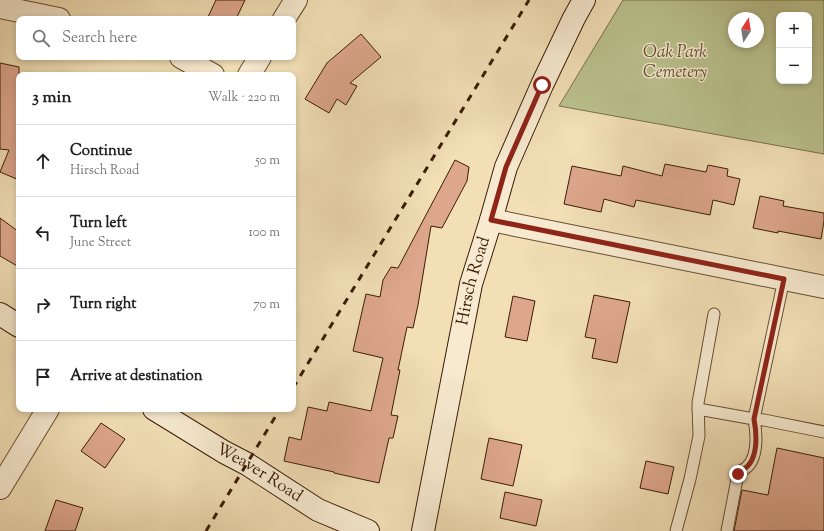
<!DOCTYPE html>
<html lang="en">
<head>
<meta charset="utf-8">
<style>
  :root { --surface:#fff; --page:#f2f2f2; --text:#222; --muted:#767676; --line:#e0e0e0 }
  body { margin:0; font-family:"Sorts Mill Goudy",serif; background:var(--page); color:var(--text) }
  .controls { position:absolute; right:12px; top:12px; display:grid; overflow:hidden; border-radius:8px; box-shadow:0 2px 6px #0003 }
  .controls button { width:36px; height:36px; display:grid; place-items:center; padding:0; border:0; border-bottom:1px solid var(--line); background:var(--surface); color:var(--text); font:20px sans-serif }
  .compass { position:absolute; left:728px; top:12px; width:36px; height:36px; border-radius:50%; background:var(--surface); box-shadow:0 2px 6px #0003; rotate:12deg }
  .stop { position:absolute; width:12px; height:12px; margin:-9px; border:3px solid #8f2418; border-radius:50%; background:#fff }
  .stop.end { background:#8f2418; border-color:#fff; box-shadow:0 1px 4px #0008 }
  .list { margin:0; padding:0; list-style:none }
  h2 { display:flex; justify-content:space-between; align-items:center; height:52px; margin:0; padding:0 16px; font-size:17px }
  h2 small { font-size:13px; font-weight:400; color:var(--muted) }
  .list li { display:grid; grid-template-columns:26px 1fr auto; gap:12px; align-items:center; box-sizing:border-box; height:72px; padding:0 16px; border-top:1px solid var(--line) }
  .list b { display:block; font-size:15px; white-space:nowrap }
  .list p { margin:0; font-size:13px; white-space:nowrap; color:var(--muted) }
  .list em { font-size:13px; font-style:normal; color:var(--muted) }
  .icon { flex:none; width:22px; height:22px; fill:none; stroke:currentColor; stroke-width:2; stroke-linecap:round; stroke-linejoin:round }
  .map { position:relative; flex:none; width:824px; height:531px; overflow:hidden }
  .search { position:absolute; background:var(--surface); box-shadow:0 2px 6px #0003; left:16px; top:16px; width:280px; height:44px; display:flex; align-items:center; gap:10px; box-sizing:border-box; padding:0 14px; border-radius:8px; color:var(--muted); font-size:15px }
  .panel { position:absolute; background:var(--surface); box-shadow:0 2px 6px #0003; left:16px; top:72px; width:280px; height:340px; border-radius:8px }
  .map>svg:first-child { display:block }
  .green { fill:#bac28e; stroke:#7a704a; fill-rule:evenodd }
  .building { fill:#dea78d; stroke:#3a1d06 }
  .lines { fill:none; stroke-linecap:round; stroke-linejoin:round }
  .lane-casing { stroke:#684e32; stroke-width:13 }
  .street-casing { stroke:#684e32; stroke-width:24 }
  .secondary-casing { stroke:#3a1d06; stroke-width:24 }
  .lane { stroke:#f7ead0; stroke-width:11 }
  .street { stroke:#f7ead0; stroke-width:22 }
  .secondary { stroke:#f7ead0; stroke-width:22 }
  .rail { stroke:#3a1d06; stroke-width:3; stroke-dasharray:7 7; stroke-linecap:butt }
  .route { stroke:#8f2418; stroke-width:5 }
  .labels { text-anchor:middle; dominant-baseline:central; stroke-width:3; stroke-linejoin:round; paint-order:stroke }
  .park-label { font-size:17px; font-style:italic; fill:#604f2f; stroke:#f7ead0 }
  .street-label { font-size:17px; fill:#3a1d06; stroke:#f7ead0 }
</style>
</head>
<body>
<div class="map">
<svg width="824" height="531" viewBox="0 0 824 531">
  <rect width="100%" height="100%" fill="#f2dfb6"/>
  <filter id="stains"><feTurbulence type="fractalNoise" baseFrequency=".005" numOctaves="4"/><feColorMatrix values="0 0 0 0 .2 0 0 0 0 .09 0 0 0 0 .02 0 0 0 .5 -.17"/></filter>
  <radialGradient id="worn" r=".72"><stop offset=".6" stop-color="#630" stop-opacity="0"/><stop offset="1" stop-color="#630" stop-opacity=".3"/></radialGradient>
  <path class="green" d="M623,0h201v154l-265,-48zM779,15h30v66h-30zM734,18h24v24h-24z"/>
  <g class="building">
    <path d="M216,0h29l-9,19h-29z"/>
    <path d="M361,34l20,23 -31,26 7,3 -11,19 -9,-6 -8,14 -24,-14 22,-36z"/>
    <path d="M0,63l19,4v113l-19,-8 9,-22 -9,-1z"/>
    <path d="M455,160l14,7 -2,14 -25,47 -11,-2 -13,79 -5,23 -6,-1 -9,43h2l-9,45 7,1 -5,22h-4l-10,45 -45,-10v-1l-50,-11 5,-24 12,3 7,-33 19,4 2,-9 42,9 12,-53 -30,-7 13,-57 14,3 3,-17 8,-13 7,1z"/>
    <path d="M665,164l41,8 2,-7 20,4 -1,7 13,3 -6,26 -21,-5 -3,15 -74,-15 -2,7 -30,-8 -3,13 -37,-8 8,-38 49,10 2,-10 39,10z"/>
    <path d="M760,196l24,5 -1,5 41,7v8l-3,18 -43,-8v2l-25,-5z"/>
    <path d="M0,218l19,14v35l-19,-11z"/>
    <path d="M594,295l36,7 -13,61 -25,-5 4,-19 -11,-2z"/>
    <path d="M513,296l22,5 -8,40 -22,-4z"/>
    <path d="M101,423l24,16 -20,29 -24,-17z"/>
    <path d="M489,438l33,7 -9,41 -32,-7z"/>
    <path d="M777,448l47,10v73h-90l8,-41 26,5z"/>
    <path d="M646,461l28,6 -6,27 -28,-6z"/>
    <path d="M505,492l37,8 -6,26 -36,-8z"/>
    <path d="M56,500l27,8 -8,23h-30z"/>
  </g>
  <g class="lines">
    <defs>
      <g id="lane">
        <path d="M784,279l-30,140 10,1 60,12"/>
        <path d="M698,409l56,10c3,16 5,46 -14,52l-2,3 -11,57"/>
        <path d="M676,531l14,-52 9,-43 -1,-33 16,-89"/>
      </g>
      <g id="street">
        <path d="M0,7l59,12"/>
        <path d="M284,19l12,-19"/>
        <path d="M181,57l32,18"/>
        <path d="M249,75l11,-18"/>
        <path d="M491,220l333,67"/>
        <path d="M0,488l48,-79"/>
      </g>
      <g id="secondary">
        <path d="M0,314l19,12"/>
        <path id="s1" d="M154,409l70,43 23,12 71,46 50,21"/>
        <path id="s2" d="M423,531l48,-247 20,-64 15,-53 36,-82 32,-67 10,-18"/>
      </g>
    </defs>
    <use href="#lane" class="lane-casing"/>
    <use href="#street" class="street-casing"/>
    <use href="#secondary" class="secondary-casing"/>
    <use href="#lane" class="lane"/>
    <use href="#street" class="street"/>
    <use href="#secondary" class="secondary"/>
    <g class="rail">
      <path d="M293,388l236,-388"/>
      <path d="M206,531l74,-122"/>
    </g>
  </g>
  <g class="lines">
    <path class="route" d="M542,85l-36,82 -15,53 293,59 -30,140c3,16 5,45 -14,52l-2,3"/>
  </g>
  <g class="labels">
    <g class="park-label">
      <text x="675" y="53">Oak Park<tspan x="675" dy="20">Cemetery</tspan></text>
    </g>
    <g class="street-label">
      <text stroke="none"><textPath href="#s2" startOffset="255">Hirsch Road</textPath></text>
      <text stroke="none"><textPath href="#s1" startOffset="123">Weaver Road</textPath></text>
    </g>
  </g>
  <rect width="100%" height="100%" filter="url(#stains)"/>
  <rect width="100%" height="100%" fill="url(#worn)"/>
</svg>
<div class="controls">
<button>+</button>
<button>−</button>
</div>
<svg class="compass" viewBox="-18 -18 36 36"><path d="M0-13l5 13h-10z" fill="#e53935"/><path d="M0 13l5-13h-10z" fill="#767676"/></svg>
<div class="stop" style="left:542px;top:85px"></div>
<div class="stop end" style="left:738px;top:474px"></div>
<div class="search"><svg class="icon" aria-label="search" viewBox="0 0 24 24"><circle cx="10" cy="10" r="6"/><path d="M15 15l6 6"/></svg>Search here</div>
<section class="panel">
<h2>3 min<small>Walk · 220 m</small></h2>
<ul class="list">
<li><svg class="icon" aria-label="ahead" viewBox="0 0 24 24"><path d="M12 20V5M6 11l6-6 6 6"/></svg><div><b>Continue</b><p>Hirsch Road</p></div><em>50 m</em></li>
<li><svg class="icon" aria-label="left" viewBox="0 0 24 24"><path d="M17 20v-9H6M10 6l-5 5 5 5"/></svg><div><b>Turn left</b><p>June Street</p></div><em>100 m</em></li>
<li><svg class="icon" aria-label="right" viewBox="0 0 24 24"><path d="M7 20v-9h11M14 6l5 5-5 5"/></svg><div><b>Turn right</b></div><em>70 m</em></li>
<li><svg class="icon" aria-label="arrive" viewBox="0 0 24 24"><path d="M6 21V4h12l-3 4 3 4H6"/></svg><div><b>Arrive at destination</b></div></li>
</ul>
</section>
</div>
</body>
</html>
